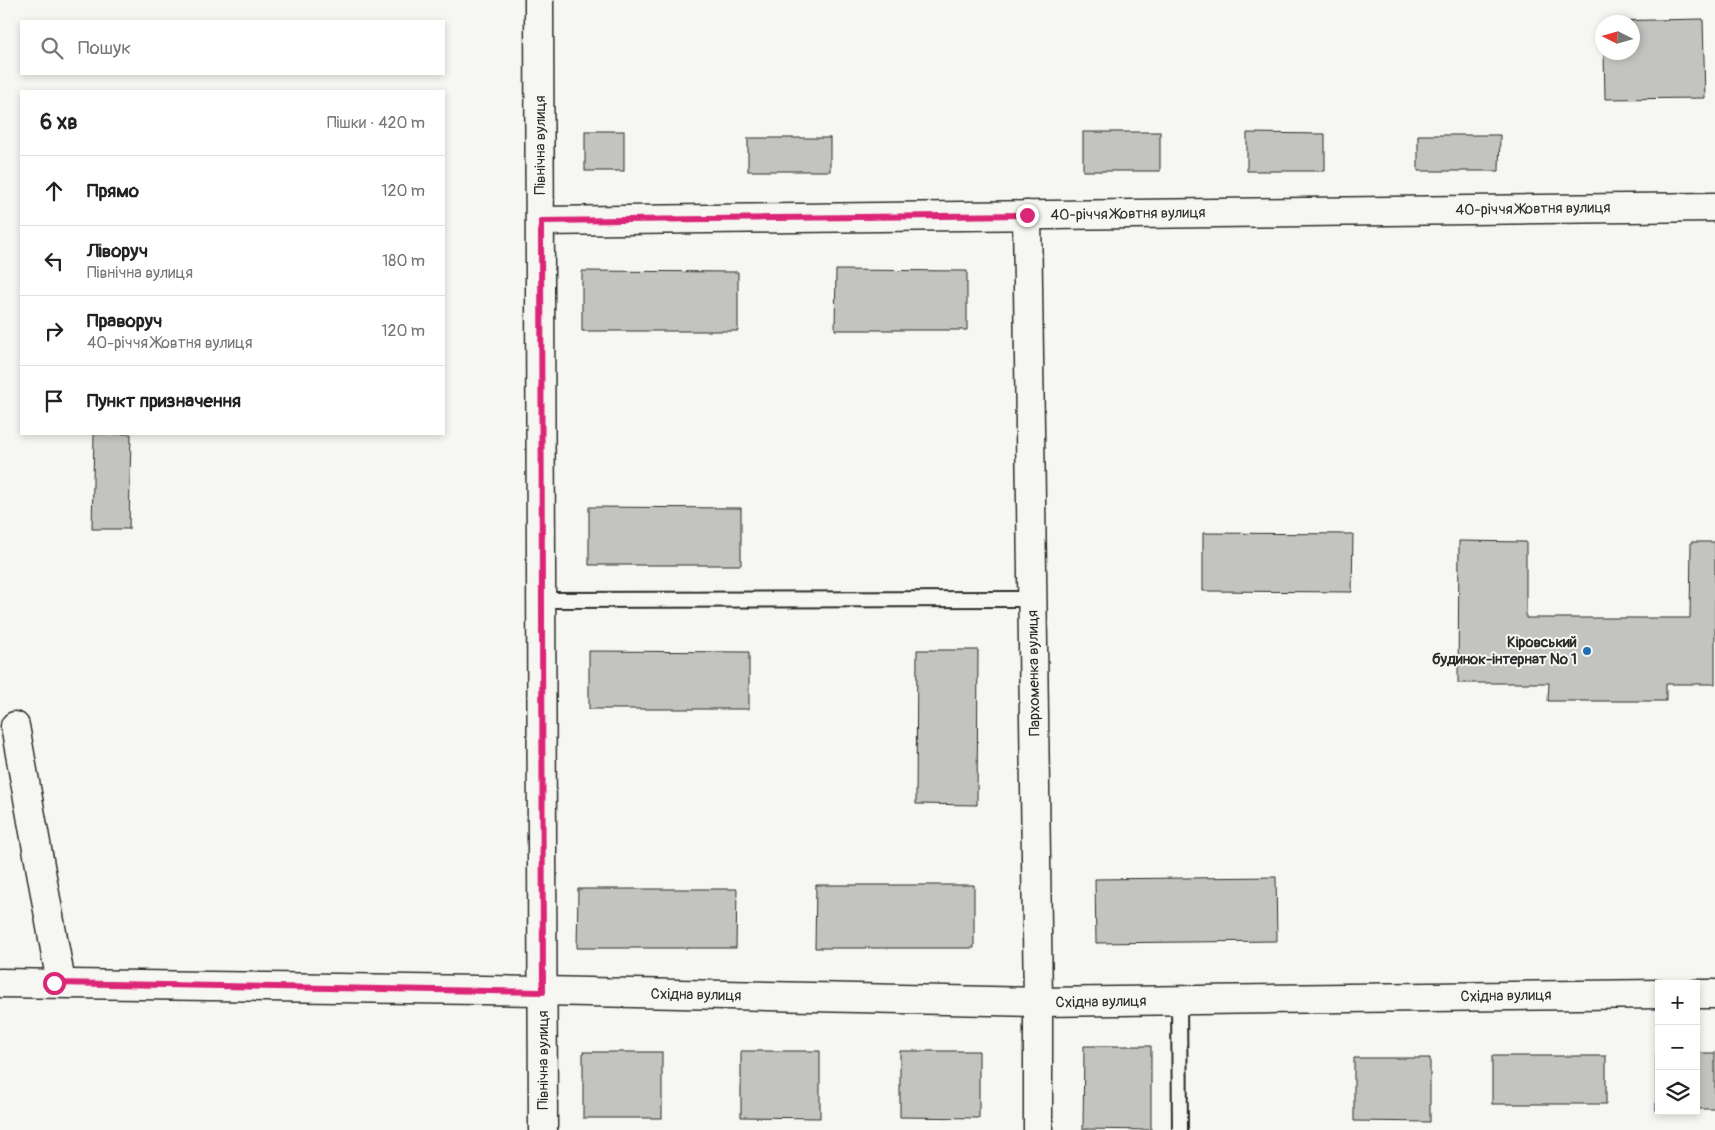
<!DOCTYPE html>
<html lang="uk">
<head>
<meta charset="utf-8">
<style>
  :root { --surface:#fff; --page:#f6f6f6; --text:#222; --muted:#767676; --line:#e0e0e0 }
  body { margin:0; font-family:Pangolin,sans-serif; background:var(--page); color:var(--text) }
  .controls { position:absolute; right:15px; bottom:15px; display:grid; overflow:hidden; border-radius:0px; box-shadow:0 2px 8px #0003 }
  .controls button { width:45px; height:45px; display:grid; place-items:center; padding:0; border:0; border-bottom:1px solid var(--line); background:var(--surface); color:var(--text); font:25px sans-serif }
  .compass { position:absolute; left:1595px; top:15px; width:45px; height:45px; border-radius:50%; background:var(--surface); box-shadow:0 2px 8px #0003; rotate:275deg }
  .stop { position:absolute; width:15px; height:15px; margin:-11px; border:4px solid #db2777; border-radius:50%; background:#fff }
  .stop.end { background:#db2777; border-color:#fff; box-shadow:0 1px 5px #0008 }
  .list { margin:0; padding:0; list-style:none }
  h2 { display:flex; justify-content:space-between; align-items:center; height:65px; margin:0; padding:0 20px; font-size:21px }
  h2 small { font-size:16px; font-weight:400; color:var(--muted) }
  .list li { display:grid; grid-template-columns:32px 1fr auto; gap:15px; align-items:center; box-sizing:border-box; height:70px; padding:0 20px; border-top:1px solid var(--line) }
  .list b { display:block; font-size:19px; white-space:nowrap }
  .list p { margin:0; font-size:16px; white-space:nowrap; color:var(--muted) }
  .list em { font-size:16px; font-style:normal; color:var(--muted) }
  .icon { flex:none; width:28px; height:28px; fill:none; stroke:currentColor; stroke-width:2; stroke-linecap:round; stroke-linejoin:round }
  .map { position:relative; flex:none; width:1715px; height:1130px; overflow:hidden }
  .search { position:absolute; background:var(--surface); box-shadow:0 2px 8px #0003; left:20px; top:20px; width:425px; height:55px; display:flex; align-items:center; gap:12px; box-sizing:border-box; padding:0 18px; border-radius:0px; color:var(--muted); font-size:19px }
  .panel { position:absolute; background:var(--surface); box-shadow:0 2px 8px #0003; left:20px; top:90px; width:425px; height:345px; border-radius:0px }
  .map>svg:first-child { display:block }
  .building { fill:#c3c3c0; stroke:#2b2b2b }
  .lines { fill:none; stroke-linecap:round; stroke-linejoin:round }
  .service-casing { stroke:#2b2b2b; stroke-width:18 }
  .minor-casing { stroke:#2b2b2b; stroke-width:31 }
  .service { stroke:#f6f6f2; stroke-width:14 }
  .minor { stroke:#f6f6f2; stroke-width:28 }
  .route { stroke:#db2777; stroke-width:6 }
  .poi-dot { fill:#1f6fb2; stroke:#f6f6f2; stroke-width:2 }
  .labels { text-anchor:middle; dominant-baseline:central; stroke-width:4; stroke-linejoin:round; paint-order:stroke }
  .street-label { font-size:15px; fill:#2b2b2b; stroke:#f6f6f2 }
  .poi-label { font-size:15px; font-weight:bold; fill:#2b2b2b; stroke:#f6f6f2; text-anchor:end }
</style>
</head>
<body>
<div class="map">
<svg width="1715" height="1130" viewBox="0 0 1715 1130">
  <rect width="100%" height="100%" fill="#f6f6f2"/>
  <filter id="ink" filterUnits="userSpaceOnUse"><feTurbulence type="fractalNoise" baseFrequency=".02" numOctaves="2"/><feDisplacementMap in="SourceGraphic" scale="10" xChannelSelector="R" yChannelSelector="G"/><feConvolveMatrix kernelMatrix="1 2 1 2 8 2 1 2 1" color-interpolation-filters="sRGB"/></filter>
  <g filter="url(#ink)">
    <g class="building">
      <path d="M1703,19l2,79 -100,1 -1,-47h28v-30h-28v-1z"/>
      <rect x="585" y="131" width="39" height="40"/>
      <rect x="1083" y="132" width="77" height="39"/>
      <path d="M1247,133l78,1v37h-78z"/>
      <path d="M1418,135h82l-1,36h-81z"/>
      <rect x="748" y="138" width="82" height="33"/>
      <path d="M836,270l131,1v59h-132z"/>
      <path d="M582,271l156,1v59h-156z"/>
      <path d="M94,434h37l-2,95h-37z"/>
      <path d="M589,507l152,1v57h-152z"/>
      <path d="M1203,533l150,1 -1,58 -149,-1z"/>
      <path d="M1459,541l67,1v76h164l1,-76h24v142h-49v17h-118l1,-18h-91z"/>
      <path d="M917,650h61l-1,155 -61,-1z"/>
      <path d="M589,651l160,1v57h-160z"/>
      <path d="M1276,877l1,64 -181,2 -1,-64z"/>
      <path d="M816,885h158v63h-159z"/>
      <path d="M578,889h159l-1,59h-159z"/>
      <path d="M1084,1046h67v84l-68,-1z"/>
      <path d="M741,1051h79v67l-79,-1z"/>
      <path d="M900,1051h79v67l-79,-1z"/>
      <rect x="583" y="1052" width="79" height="66"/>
      <rect x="1696" y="1053" width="19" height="56"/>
      <rect x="1656" y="1054" width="3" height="56"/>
      <rect x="1492" y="1056" width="114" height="48"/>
      <path d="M1354,1058h76v64l-76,-1z"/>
    </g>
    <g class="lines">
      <defs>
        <g id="service">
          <path d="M542,600l490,-1"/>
          <path d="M1179,1001l1,129"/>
        </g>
        <g id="minor">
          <path d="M539,0l4,1130"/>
          <path d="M1027,215l11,787v128"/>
          <path d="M541,221l1174,-14"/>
          <path d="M15,726l46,257"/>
          <path d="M0,983l543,8 495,11 621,-8"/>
          <path d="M1696,994h19"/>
        </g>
      </defs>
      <use href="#service" class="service-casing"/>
      <use href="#minor" class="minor-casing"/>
      <use href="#service" class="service"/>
      <use href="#minor" class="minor"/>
    </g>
  </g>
  <g class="lines" filter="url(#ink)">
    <path class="route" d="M54,983l489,9 -2,-771 486,-6"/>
  </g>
  <circle class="poi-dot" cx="1587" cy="651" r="5"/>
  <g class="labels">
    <g class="street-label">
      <text transform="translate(540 145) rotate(-90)">Північна вулиця</text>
      <text transform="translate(1533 209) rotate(-1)">40-річчя Жовтня вулиця</text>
      <text transform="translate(1128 214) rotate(-1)">40-річчя Жовтня вулиця</text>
      <text transform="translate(1034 673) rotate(-91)">Пархоменка вулиця</text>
      <text transform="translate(696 995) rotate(1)">Східна вулиця</text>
      <text transform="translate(1506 996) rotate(-1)">Східна вулиця</text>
      <text transform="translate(1101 1002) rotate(-1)">Східна вулиця</text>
      <text transform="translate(543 1060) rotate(-90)">Північна вулиця</text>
    </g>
    <g class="poi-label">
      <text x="1577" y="642">Кіровський<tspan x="1577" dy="17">будинок-інтернат № 1</tspan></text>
    </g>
  </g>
</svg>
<div class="controls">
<button>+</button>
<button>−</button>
<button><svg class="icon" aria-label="layers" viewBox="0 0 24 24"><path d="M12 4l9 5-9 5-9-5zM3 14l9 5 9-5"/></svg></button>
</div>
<svg class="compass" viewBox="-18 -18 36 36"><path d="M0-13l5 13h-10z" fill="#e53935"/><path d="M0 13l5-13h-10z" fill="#767676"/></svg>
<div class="stop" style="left:54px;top:983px"></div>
<div class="stop end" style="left:1027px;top:215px"></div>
<div class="search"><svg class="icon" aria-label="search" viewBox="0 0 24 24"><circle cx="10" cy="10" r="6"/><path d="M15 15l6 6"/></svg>Пошук</div>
<section class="panel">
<h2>6 хв<small>Пішки · 420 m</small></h2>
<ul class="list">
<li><svg class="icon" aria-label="ahead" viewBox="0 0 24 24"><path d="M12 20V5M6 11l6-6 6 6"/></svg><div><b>Прямо</b></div><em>120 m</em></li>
<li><svg class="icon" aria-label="left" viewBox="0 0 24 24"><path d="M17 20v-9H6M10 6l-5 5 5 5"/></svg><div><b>Ліворуч</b><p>Північна вулиця</p></div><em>180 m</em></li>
<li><svg class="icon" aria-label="right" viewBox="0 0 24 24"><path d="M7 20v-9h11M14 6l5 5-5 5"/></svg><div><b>Праворуч</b><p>40-річчя Жовтня вулиця</p></div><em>120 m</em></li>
<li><svg class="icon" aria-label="arrive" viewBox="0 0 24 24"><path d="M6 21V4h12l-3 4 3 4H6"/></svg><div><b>Пункт призначення</b></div></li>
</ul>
</section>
</div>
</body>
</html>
